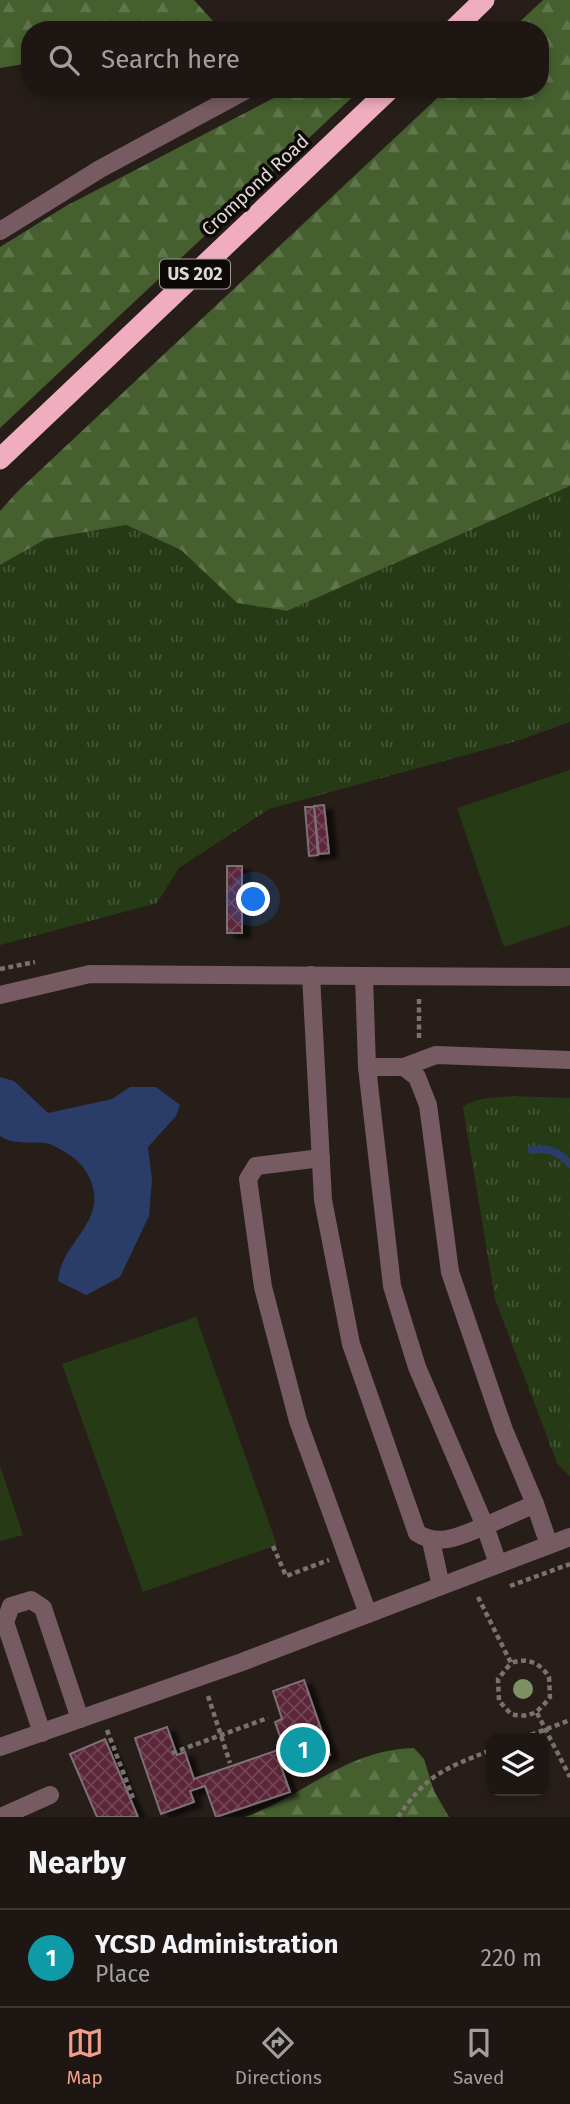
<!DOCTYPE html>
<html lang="en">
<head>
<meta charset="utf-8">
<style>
  :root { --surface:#1d1613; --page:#251f1c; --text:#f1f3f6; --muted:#a09fa0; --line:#3b3533; --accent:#f49e89 }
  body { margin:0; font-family:"Fira Sans",sans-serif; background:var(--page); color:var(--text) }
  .controls { position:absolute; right:21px; bottom:21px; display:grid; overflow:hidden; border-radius:14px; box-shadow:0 4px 10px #0003 }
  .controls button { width:63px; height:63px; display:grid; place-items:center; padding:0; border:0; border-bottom:2px solid var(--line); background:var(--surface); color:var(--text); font:35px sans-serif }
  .you { position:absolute; left:254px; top:900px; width:24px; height:24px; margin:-18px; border:5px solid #fff; border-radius:50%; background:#1a73e8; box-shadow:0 0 0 10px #1a73e833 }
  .badge { display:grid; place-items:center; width:46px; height:46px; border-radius:50%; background:var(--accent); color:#fff; font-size:23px; font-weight:700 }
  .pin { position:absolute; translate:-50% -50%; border:4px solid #fff; box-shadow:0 2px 7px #0006 }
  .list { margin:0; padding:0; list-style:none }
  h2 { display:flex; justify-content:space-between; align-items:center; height:91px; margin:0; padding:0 28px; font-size:30px }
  h2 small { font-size:23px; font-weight:400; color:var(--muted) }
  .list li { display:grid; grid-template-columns:46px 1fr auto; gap:21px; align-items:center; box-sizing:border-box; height:98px; padding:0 28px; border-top:2px solid var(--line) }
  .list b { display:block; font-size:26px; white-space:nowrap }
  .list p { margin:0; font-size:23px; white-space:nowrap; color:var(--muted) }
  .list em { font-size:23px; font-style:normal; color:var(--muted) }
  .icon { flex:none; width:38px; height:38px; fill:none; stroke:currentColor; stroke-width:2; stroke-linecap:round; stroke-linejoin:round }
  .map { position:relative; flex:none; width:570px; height:1817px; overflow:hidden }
  .search { position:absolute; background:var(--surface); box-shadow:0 4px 10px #0003; left:21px; right:21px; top:21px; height:77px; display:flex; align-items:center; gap:18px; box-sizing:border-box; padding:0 24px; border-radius:28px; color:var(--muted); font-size:26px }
  .sheet { height:189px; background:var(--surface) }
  nav { display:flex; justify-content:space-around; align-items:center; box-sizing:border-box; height:98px; border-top:2px solid var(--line); background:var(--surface); font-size:19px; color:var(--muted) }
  nav a { display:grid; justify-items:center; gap:4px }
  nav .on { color:var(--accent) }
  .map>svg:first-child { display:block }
  .grass { fill:url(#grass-tufts) }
  .forest { fill:url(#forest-firs) }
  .pitch { fill:#273a16 }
  .water { fill:#2a3d69 }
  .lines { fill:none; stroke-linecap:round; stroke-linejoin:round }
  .stream { stroke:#2a3d69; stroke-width:8 }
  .building { fill:url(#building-cross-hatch); stroke:#7d7174; stroke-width:2; filter:url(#shadow) }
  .path { stroke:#7a726d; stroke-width:4.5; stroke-dasharray:5 3.5; stroke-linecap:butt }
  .minor { stroke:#765b62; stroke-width:18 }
  .highway { stroke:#efadbf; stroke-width:21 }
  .tree { fill:#7d9164 }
  .labels { text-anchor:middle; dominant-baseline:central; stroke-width:7; stroke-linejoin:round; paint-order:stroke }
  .shield { fill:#0d0907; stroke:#a09b97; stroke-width:2 }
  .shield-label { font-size:18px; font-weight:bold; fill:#dfd9d5 }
  .street-label { font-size:19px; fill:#dfd9d5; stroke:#0d0907 }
</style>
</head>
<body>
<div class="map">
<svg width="570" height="1817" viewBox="0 0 570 1817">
  <defs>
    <pattern id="grass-tufts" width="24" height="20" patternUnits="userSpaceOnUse" patternTransform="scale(1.75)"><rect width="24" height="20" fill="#273a16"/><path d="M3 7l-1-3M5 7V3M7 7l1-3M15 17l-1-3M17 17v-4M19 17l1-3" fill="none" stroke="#465637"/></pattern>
    <pattern id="forest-firs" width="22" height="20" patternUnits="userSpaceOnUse" patternTransform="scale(1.75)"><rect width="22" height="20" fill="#455f2e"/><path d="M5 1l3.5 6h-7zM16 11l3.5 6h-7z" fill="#5f754b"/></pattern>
    <pattern id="building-cross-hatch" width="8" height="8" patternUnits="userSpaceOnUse" patternTransform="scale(1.75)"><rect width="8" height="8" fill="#5b2639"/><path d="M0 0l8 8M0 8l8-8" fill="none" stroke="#724555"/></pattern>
    <filter id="shadow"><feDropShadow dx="8" dy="4.5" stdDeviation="2" flood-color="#0009"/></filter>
  </defs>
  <rect width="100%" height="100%" fill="#271e19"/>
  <g class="grass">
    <path d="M570,486v236l-50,18 -251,69 -90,59 -22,35 -157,42v-380l46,-26 80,-14 55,25 56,53 50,8z"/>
    <path d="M570,1098v378l-13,-13 -62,-164 -32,-192c20,-16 81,-9 107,-9z"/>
  </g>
  <g class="forest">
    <path d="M0,0h194l27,30h-191v33l-30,5z"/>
    <path d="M543,0h27v486l-283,125 -50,-8 -56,-53 -55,-25 -80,14 -46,26v-54l18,-20 429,-402h93v-59h-29z"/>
    <path d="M291,89h70l-361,339v-181l66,-41z"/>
    <path d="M414,1748l10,11 10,32 15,26h-204c61,-22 100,-67 169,-69z"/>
  </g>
  <g class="pitch">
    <path d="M570,770v155l-66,22 -47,-139z"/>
    <path d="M196,1317l81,228 -134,47 -81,-228z"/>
    <path d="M0,1466l23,69 -23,6z"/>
  </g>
  <path class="water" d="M0,1077l14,4 34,32 64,-14 18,-12h26l24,18 -4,11 -28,31 4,33 -3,36 -29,61 -34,18 -28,-14c2,-38 51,-59 32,-102 -8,-17 -17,-23 -34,-32 -17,-10 -36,2 -56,-11z"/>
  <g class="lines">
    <path class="stream" d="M532,1150c16,-3 27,2 38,14"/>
  </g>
  <g class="building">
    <path d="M324,805l5,48 -10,1 -5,-48z"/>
    <path d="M305,807h9l4,48 -9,1z"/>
    <rect x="227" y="866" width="15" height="67"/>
    <path d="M304,1680l26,75 -32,11 -4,-12 -15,7 11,31 -74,25 -11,-31 -15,5 4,11 -33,12 -26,-76 32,-11 10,28 8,-3 9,27 90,-31 -9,-26 7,-3 -9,-28z"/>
    <path d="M105,1739l30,71 3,7h-41l-27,-63z"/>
  </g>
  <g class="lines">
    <g class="path">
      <path d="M0,969l35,-7"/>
      <path d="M419,1038v-41"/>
      <path d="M273,1546l13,30 43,-16"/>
      <path d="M510,1586l60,-22"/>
      <path d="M478,1597l33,66 -13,16 1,22 12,13c19,5 28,-2 39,-17l-1,-20c-9,-14 -21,-20 -38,-14"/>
      <path d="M208,1696l22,67"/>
      <path d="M537,1713l33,64"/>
      <path d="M107,1730l26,68"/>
      <path d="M523,1738l47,-18"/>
      <path d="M172,1753l96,-35"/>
      <path d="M398,1817c29,-43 46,-48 93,-67"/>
    </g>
    <g class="minor">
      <path d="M0,231l100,-62 148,-80"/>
      <path d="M311,975l12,225 28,144 66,189c23,15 44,2 68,-7l-68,-159 -25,-81 -25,-219h37l13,10 11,28 22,167 54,158 31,74 -50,22 13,38"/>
      <path d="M364,976l206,1"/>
      <path d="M0,995l90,-21 274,2 3,91"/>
      <path d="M404,1067l32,-12 134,5"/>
      <path d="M321,1158l-65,8 -8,13 15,108 35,134 70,193"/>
      <path d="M535,1504l14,41"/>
      <path d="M431,1541l10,45"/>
      <path d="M42,1733l-37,-111 6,-16 20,-6 12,8 37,111"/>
      <path d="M0,1747l242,-85 328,-125"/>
      <path d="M1,1817l49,-22"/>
    </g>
    <g class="highway">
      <path d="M453,30l31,-30"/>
      <path d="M0,459l390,-370"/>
    </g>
  </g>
  <circle class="tree" cx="523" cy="1689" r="10"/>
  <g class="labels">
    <rect class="shield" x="160" y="259.5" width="70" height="29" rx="5"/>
    <g class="shield-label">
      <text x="195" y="274">US 202</text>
    </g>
    <g class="street-label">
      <text transform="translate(255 185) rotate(-43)">Crompond Road</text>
    </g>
  </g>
</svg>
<div class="controls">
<button><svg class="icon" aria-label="layers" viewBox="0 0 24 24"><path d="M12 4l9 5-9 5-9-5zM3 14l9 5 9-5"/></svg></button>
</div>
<div class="you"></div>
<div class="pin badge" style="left:303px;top:1750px;background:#0f9aa8">1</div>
<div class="search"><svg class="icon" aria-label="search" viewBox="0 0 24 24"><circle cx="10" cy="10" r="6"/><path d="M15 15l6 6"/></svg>Search here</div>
</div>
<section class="sheet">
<h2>Nearby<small></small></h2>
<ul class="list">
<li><span class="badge" style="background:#0f9aa8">1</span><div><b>YCSD Administration</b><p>Place</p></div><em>220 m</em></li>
</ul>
</section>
<nav>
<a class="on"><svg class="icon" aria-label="map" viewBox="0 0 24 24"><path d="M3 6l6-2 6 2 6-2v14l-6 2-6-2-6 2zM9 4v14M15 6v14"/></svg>Map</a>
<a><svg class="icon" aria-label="directions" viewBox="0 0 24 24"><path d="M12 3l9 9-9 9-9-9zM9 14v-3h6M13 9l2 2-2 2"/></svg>Directions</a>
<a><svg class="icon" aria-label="saved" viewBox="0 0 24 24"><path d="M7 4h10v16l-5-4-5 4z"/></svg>Saved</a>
</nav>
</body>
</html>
